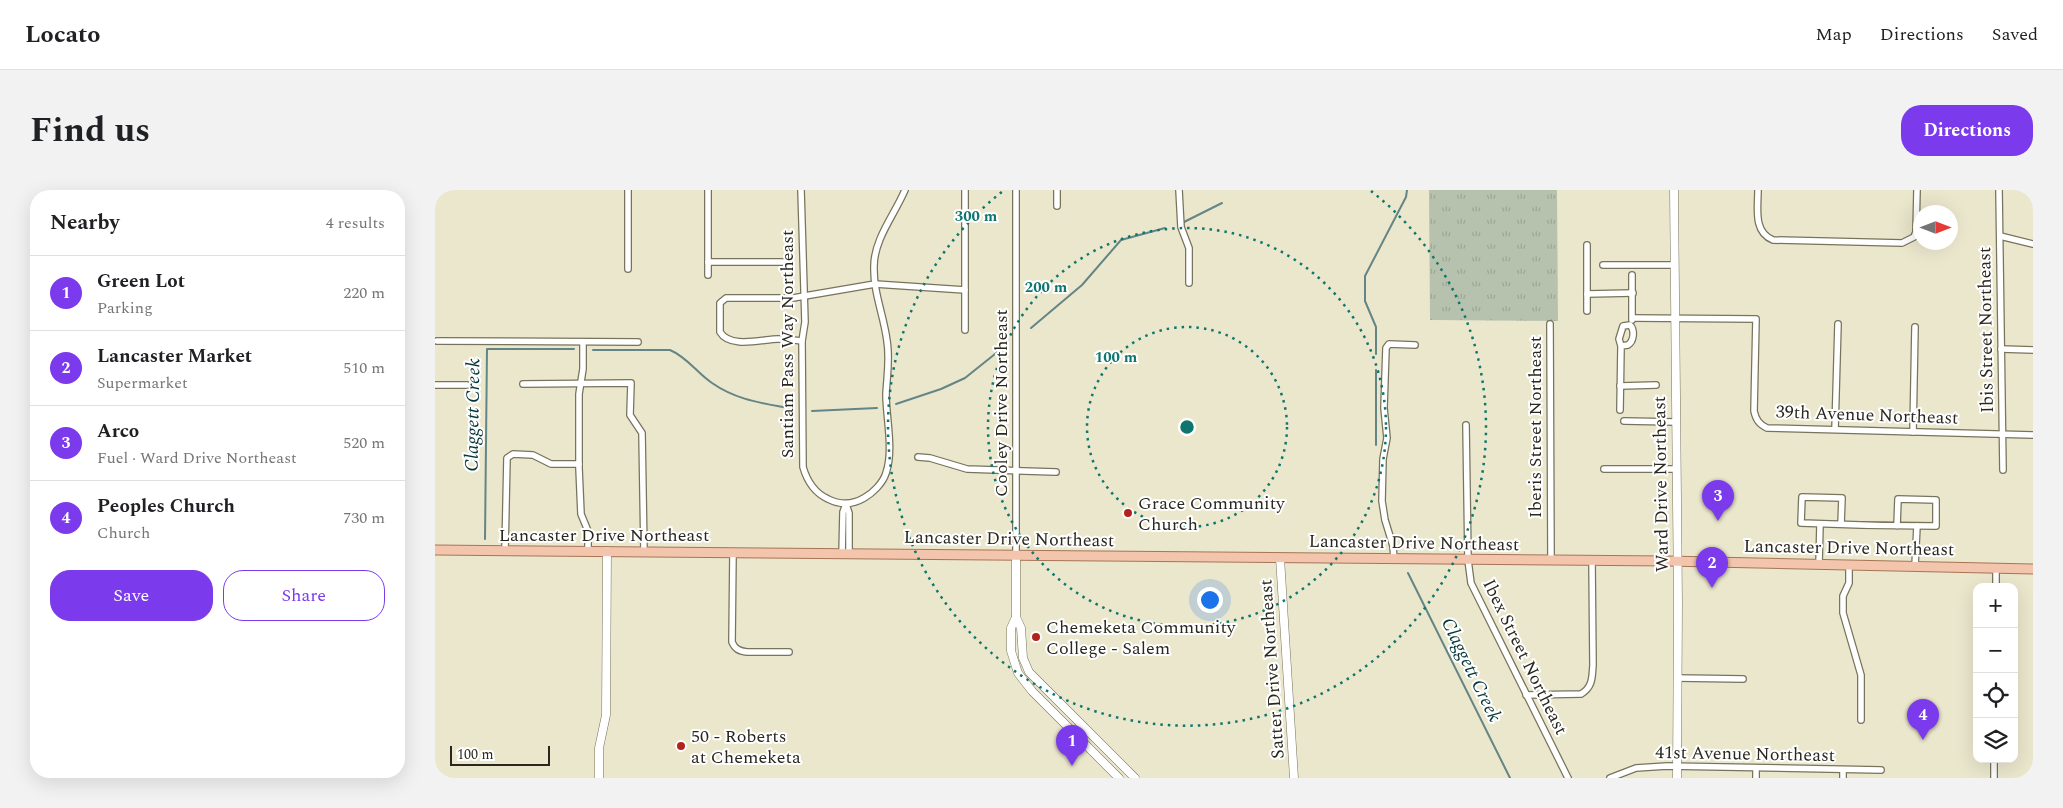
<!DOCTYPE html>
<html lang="en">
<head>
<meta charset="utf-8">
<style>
  :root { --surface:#fff; --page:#f2f2f2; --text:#202124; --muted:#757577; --line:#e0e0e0; --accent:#7c3aed }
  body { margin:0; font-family:Spectral,serif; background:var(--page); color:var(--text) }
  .controls { position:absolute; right:15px; bottom:15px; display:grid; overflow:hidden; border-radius:10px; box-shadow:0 5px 20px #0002 }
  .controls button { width:45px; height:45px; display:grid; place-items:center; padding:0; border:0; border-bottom:1px solid var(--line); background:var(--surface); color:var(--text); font:25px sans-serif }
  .compass { position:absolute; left:1478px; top:15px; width:45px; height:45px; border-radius:50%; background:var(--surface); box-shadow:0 5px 20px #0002; rotate:90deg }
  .scale { position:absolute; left:15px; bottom:12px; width:100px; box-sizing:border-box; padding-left:5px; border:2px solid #29271e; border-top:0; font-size:14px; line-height:18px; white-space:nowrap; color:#29271e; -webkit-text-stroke:4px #fff; paint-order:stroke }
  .you { position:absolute; left:774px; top:409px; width:18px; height:18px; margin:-12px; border:4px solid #fff; border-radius:50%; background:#1a73e8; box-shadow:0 0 0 8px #1a73e833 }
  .badge { display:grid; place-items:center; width:32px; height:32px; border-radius:50%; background:var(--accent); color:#fff; font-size:16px; font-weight:700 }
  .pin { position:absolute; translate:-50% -41px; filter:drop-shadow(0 1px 2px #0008) }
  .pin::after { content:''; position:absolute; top:26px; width:18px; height:15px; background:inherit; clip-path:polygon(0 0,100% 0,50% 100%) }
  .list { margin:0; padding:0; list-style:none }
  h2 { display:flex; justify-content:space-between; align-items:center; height:65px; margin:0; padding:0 20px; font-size:21px }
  h2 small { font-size:16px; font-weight:400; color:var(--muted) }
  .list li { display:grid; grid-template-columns:32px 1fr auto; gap:15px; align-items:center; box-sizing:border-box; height:75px; padding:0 20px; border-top:1px solid var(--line) }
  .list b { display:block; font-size:19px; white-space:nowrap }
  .list p { margin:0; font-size:16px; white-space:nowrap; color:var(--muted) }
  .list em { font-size:16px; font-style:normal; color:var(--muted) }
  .actions { display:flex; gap:10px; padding:15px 20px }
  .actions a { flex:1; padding:11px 0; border:1px solid var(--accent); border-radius:20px; text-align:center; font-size:18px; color:var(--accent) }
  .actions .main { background:var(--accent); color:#fff }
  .icon { flex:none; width:28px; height:28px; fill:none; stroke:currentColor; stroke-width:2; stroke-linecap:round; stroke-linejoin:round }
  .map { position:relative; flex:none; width:1598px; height:588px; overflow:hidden; border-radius:20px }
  header { display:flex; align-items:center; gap:30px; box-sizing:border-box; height:70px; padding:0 25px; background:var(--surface); border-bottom:1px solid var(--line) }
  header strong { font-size:24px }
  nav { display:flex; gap:28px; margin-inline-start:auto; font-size:18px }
  .intro { display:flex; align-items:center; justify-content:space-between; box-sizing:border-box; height:120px; padding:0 30px }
  h1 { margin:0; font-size:35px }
  .button { padding:12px 22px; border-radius:20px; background:var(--accent); color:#fff; font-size:18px; font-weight:700 }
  main { display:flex; gap:30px; padding:0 30px }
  aside { flex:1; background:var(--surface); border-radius:20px; box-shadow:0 5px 20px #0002 }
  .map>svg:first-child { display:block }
  .grass { fill:url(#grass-tufts) }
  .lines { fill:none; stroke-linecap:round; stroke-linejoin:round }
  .stream { stroke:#648585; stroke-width:2 }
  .street-casing { stroke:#77735c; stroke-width:8 }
  .secondary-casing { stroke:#77735c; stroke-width:9 }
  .primary-casing { stroke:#a67556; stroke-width:11 }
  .street { stroke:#fff; stroke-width:5.5 }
  .secondary { stroke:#fff; stroke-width:8 }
  .primary { stroke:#f2c5ac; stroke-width:9 }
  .ring { fill:none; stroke:#0f766e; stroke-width:2.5; stroke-dasharray:2.5 5 }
  .poi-dot { fill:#b2231d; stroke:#fff; stroke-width:2 }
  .labels { text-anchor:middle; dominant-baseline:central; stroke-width:4; stroke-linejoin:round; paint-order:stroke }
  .street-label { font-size:18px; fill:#29271e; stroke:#fff }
  .poi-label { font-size:18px; fill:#29271e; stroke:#fff; text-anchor:start }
  .water-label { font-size:19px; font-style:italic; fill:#043538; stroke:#fff }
  .centre { fill:#0f766e; stroke:#fff; stroke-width:2.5 }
  .ring-label { font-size:15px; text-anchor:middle; font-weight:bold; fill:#0f766e; stroke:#fff; stroke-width:4; stroke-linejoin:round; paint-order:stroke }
</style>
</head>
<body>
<header>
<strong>Locato</strong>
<nav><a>Map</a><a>Directions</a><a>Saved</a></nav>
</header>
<div class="intro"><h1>Find us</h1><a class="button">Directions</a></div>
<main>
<aside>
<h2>Nearby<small>4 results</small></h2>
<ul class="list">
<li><span class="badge">1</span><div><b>Green Lot</b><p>Parking</p></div><em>220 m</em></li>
<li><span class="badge">2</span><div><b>Lancaster Market</b><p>Supermarket</p></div><em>510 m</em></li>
<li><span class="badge">3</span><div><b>Arco</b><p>Fuel · Ward Drive Northeast</p></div><em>520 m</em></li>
<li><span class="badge">4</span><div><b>Peoples Church</b><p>Church</p></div><em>730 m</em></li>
</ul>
<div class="actions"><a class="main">Save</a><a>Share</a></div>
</aside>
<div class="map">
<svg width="1598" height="588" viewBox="0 0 1598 588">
  <defs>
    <pattern id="grass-tufts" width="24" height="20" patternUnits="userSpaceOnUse" patternTransform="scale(1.25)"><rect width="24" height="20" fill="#b6c2ad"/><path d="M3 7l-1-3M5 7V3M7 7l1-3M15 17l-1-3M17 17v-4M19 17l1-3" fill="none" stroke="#9ca794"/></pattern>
  </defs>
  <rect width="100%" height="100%" fill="#ebe7cd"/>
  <path class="grass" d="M994,0h128l1,131 -128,-1z"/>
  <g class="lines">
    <g class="stream">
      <path d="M747,33l40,-20"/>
      <path d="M596,138l51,-43 39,-45 44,-12"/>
      <path d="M158,160h77c17,7 27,23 42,33 26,18 51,20 81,26"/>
      <path d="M941,164v-27l-11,-26v-25l41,-79 1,-7"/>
      <path d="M941,180v75"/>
      <path d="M461,214l45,-15 24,-11 40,-32"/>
      <path d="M377,221l65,-3"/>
      <path d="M50,349l2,-190h87"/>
      <path d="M973,383l102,205"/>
    </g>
    <defs>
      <g id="street">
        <path d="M193,0v79"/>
        <path d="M366,0l4,132 -3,19 1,126c4,14 12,26 25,32 12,6 24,6 36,-1 9,-5 19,-15 22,-25 8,-23 0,-55 0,-79 1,-18 4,-35 1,-53 -3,-25 -14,-49 -13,-75 0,-27 21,-52 31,-76"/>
        <path d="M530,0v140"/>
        <path d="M581,0v365"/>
        <path d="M622,0v16"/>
        <path d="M744,0l2,37 8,21v35"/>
        <path d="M1323,0c0,18 -5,42 15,50l129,3 12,-6 2,-5 1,-42"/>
        <path d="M1564,0l4,280"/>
        <path d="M1565,46l33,8"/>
        <path d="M1152,55v66"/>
        <path d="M273,72h75"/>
        <path d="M1168,75h71"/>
        <path d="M273,85v-85"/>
        <path d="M1152,104l46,-1"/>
        <path d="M1198,128l123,1 -2,92c2,9 5,13 13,17l266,7"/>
        <path d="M1197,130v-45"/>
        <path d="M1115,134l1,236"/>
        <path d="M2,151l201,1"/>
        <path d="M367,151c-8,-1 -16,-2 -24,-2 -15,0 -48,10 -58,-7v-29l6,-5h67l82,-14 90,6"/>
        <path d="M148,152v27l-4,25v74l2,46 7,17v20"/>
        <path d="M1566,159l32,1"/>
        <path d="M88,194l108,-1 -1,32 12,18 2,119"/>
        <path d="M0,195h32"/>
        <path d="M1185,196l36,-1"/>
        <path d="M1185,220l1,-64 -2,-7 4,-13 7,-1c5,5 4,16 -2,20l-7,1"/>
        <path d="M1189,231l52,1"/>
        <path d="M1031,235l2,135 3,23 97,195"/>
        <path d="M1400,239l3,-105"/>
        <path d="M1478,242l2,-105"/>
        <path d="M483,267l12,1 37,11 89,3"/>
        <path d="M1169,279h72"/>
        <path d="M411,314l3,9v41"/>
        <path d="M1406,334l1,-26 -40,-1 -1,26c45,2 90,3 135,3v-26l-38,-1 -1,27"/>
        <path d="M70,361l2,-93 6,-4 20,1 18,9h28"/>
        <path d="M298,363l-1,89c3,7 7,9 15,10h42"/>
        <path d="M407,364l1,-42 3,-8"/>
        <path d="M959,369l-1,-13 -8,-26 -3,-19 1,-42 4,-21 -3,-30 2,-60 3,-4 26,1"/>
        <path d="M1384,374l1,-40"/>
        <path d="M1414,375v18l-6,13v17l18,62v45"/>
        <path d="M1480,376l2,-40"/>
        <path d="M1561,397v-19"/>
        <path d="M1242,488l66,1"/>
        <path d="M1091,505l55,-1c12,-7 11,-17 12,-29l-1,-104"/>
        <path d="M1321,578v10"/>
        <path d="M1175,588l26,-10 31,-2 214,4"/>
        <path d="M1408,588v-8"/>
        <path d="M1559,588v-19"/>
      </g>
      <g id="secondary">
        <path d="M1239,0l4,413 -1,175"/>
        <path d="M581,365v62l5,11 2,30 6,14 106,106"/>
        <path d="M845,368l14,220"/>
        <path d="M581,427l-5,11v23l7,22 14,18 87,87"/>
        <path d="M164,588v-30l7,-33 1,-164"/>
      </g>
      <path id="primary" d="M0,360l1232,11 366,8"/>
    </defs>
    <use href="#street" class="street-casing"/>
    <use href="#secondary" class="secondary-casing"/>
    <use href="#primary" class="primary-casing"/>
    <use href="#street" class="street"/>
    <use href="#secondary" class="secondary"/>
    <use href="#primary" class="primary"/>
  </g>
  <g class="ring">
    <circle cx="752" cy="237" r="100"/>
    <circle cx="752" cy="237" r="199"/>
    <path d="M936 1A299 299 0 1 1 568 1"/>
  </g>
  <g class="poi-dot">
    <circle cx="693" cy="323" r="5"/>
    <circle cx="601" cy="447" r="5"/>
    <circle cx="246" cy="556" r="5"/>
  </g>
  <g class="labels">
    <g class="street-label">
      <text transform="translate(1551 140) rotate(-91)">Ibis Street Northeast</text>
      <text transform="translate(352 154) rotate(-90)">Santiam Pass Way Northeast</text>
      <text transform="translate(566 213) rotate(-90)">Cooley Drive Northeast</text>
      <text transform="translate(1432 225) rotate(2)">39th Avenue Northeast</text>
      <text transform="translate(1100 237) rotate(-90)">Iberis Street Northeast</text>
      <text transform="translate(1226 294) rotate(-91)">Ward Drive Northeast</text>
      <text x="169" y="345">Lancaster Drive Northeast</text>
      <text transform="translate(574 349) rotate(1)">Lancaster Drive Northeast</text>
      <text transform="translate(979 353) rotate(1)">Lancaster Drive Northeast</text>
      <text transform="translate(1414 358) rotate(1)">Lancaster Drive Northeast</text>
      <text transform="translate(1090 467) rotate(64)">Ibex Street Northeast</text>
      <text transform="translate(837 479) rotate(-94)">Satter Drive Northeast</text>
      <text transform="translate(1310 564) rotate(1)">41st Avenue Northeast</text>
    </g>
    <g class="poi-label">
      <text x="703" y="313">Grace Community<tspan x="703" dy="21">Church</tspan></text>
      <text x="611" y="437">Chemeketa Community<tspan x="611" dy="21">College - Salem</tspan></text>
      <text x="256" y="546">50 - Roberts<tspan x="256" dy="21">at Chemeketa</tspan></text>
    </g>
    <g class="water-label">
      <text transform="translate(38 225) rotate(-89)">Claggett Creek</text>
      <text transform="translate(1036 480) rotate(64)">Claggett Creek</text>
    </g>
  </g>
  <circle cx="752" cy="237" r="8" class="centre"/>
  <g class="ring-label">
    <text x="541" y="31">300 m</text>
    <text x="611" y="102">200 m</text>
    <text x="681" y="172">100 m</text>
  </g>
</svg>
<div class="controls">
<button>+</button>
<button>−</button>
<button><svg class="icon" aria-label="locate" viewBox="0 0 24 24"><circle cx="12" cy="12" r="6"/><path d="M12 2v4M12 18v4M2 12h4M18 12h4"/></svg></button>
<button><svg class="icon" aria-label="layers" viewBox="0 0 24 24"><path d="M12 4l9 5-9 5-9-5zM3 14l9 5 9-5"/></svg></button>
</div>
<svg class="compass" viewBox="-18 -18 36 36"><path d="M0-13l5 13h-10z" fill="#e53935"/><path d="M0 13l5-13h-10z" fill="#757577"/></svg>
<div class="scale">100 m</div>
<div class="you"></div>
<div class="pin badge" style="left:637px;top:576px">1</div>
<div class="pin badge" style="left:1277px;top:398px">2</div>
<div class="pin badge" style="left:1283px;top:331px">3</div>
<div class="pin badge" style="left:1488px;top:550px">4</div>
</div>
</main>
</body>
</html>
